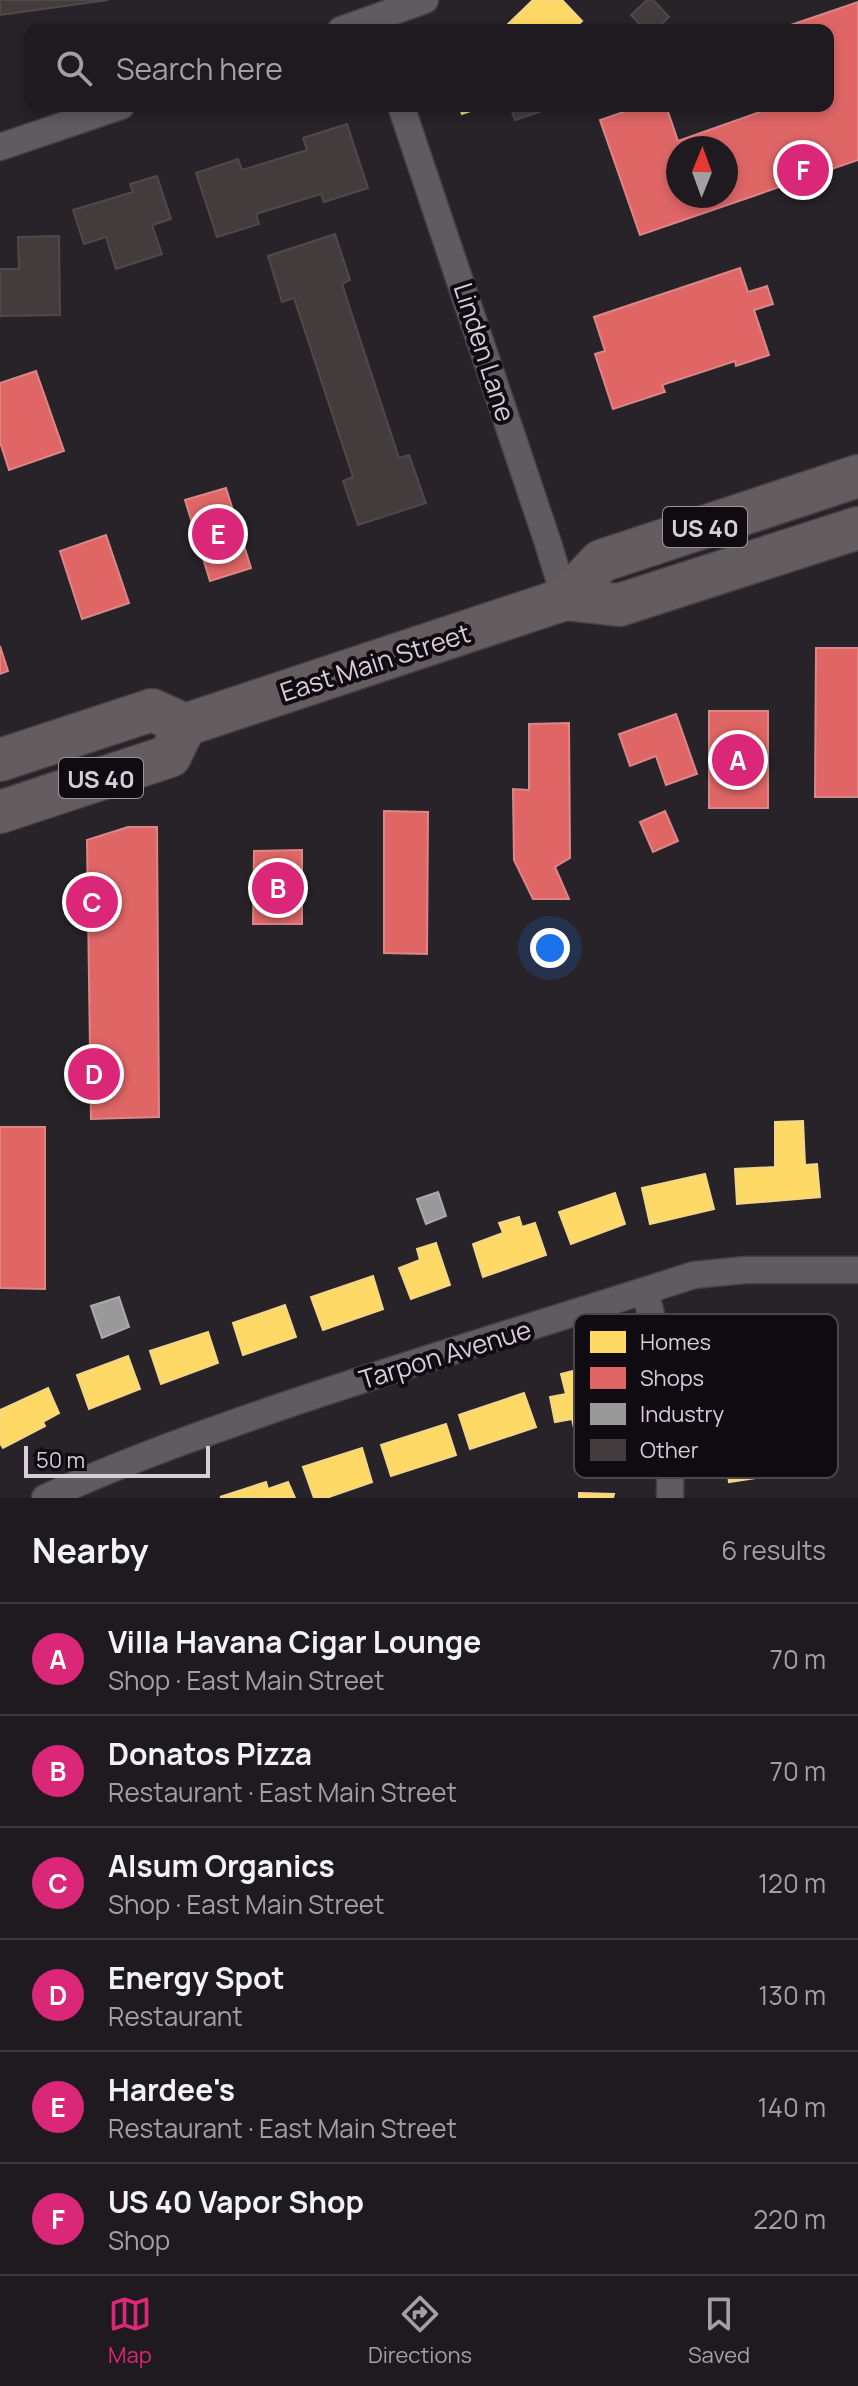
<!DOCTYPE html>
<html lang="en">
<head>
<meta charset="utf-8">
<style>
  :root { --surface:#1e1a1f; --page:#2b272c; --text:#f1f3f6; --muted:#a1a1a4; --line:#3c383d; --accent:#db2777 }
  body { margin:0; font-family:Manrope,sans-serif; background:var(--page); color:var(--text) }
  .compass { position:absolute; left:666px; top:136px; width:72px; height:72px; border-radius:50%; background:var(--surface); box-shadow:0 4px 12px #0003; rotate:1deg }
  .scale { position:absolute; left:24px; bottom:20px; width:186px; box-sizing:border-box; padding-left:8px; border:4px solid #d6cfd8; border-top:0; font-size:22px; line-height:28px; white-space:nowrap; color:#d6cfd8; -webkit-text-stroke:6px #0f0b11; paint-order:stroke }
  .you { position:absolute; left:550px; top:948px; width:28px; height:28px; margin:-20px; border:6px solid #fff; border-radius:50%; background:#1a73e8; box-shadow:0 0 0 12px #1a73e833 }
  .badge { display:grid; place-items:center; width:52px; height:52px; border-radius:50%; background:var(--accent); color:#fff; font-size:26px; font-weight:700 }
  .pin { position:absolute; translate:-50% -50%; border:4px solid #fff; box-shadow:0 2px 8px #0006 }
  .list { margin:0; padding:0; list-style:none }
  h2 { display:flex; justify-content:space-between; align-items:center; height:104px; margin:0; padding:0 32px; font-size:34px }
  h2 small { font-size:26px; font-weight:400; color:var(--muted) }
  .list li { display:grid; grid-template-columns:52px 1fr auto; gap:24px; align-items:center; box-sizing:border-box; height:112px; padding:0 32px; border-top:2px solid var(--line) }
  .list b { display:block; font-size:30px; white-space:nowrap }
  .list p { margin:0; font-size:26px; white-space:nowrap; color:var(--muted) }
  .list em { font-size:26px; font-style:normal; color:var(--muted) }
  .icon { flex:none; width:44px; height:44px; fill:none; stroke:currentColor; stroke-width:2; stroke-linecap:round; stroke-linejoin:round }
  .map { position:relative; flex:none; width:858px; height:1498px; overflow:hidden }
  .search { position:absolute; background:var(--surface); box-shadow:0 4px 12px #0003; left:24px; right:24px; top:24px; height:88px; display:flex; align-items:center; gap:20px; box-sizing:border-box; padding:0 28px; border-radius:16px; color:var(--muted); font-size:30px }
  .sheet { height:776px; background:var(--surface) }
  nav { display:flex; justify-content:space-around; align-items:center; box-sizing:border-box; height:112px; border-top:2px solid var(--line); background:var(--surface); font-size:22px; color:var(--muted) }
  nav a { display:grid; justify-items:center; gap:4px }
  nav .on { color:var(--accent) }
  .map>svg:first-child { display:block }
  .homes { fill:#ffd966; stroke:#f3d688; stroke-width:2 }
  .shops { fill:#e06666; stroke:#dd8688; stroke-width:2; fill-rule:evenodd }
  .industry { fill:#999; stroke:#aba9ac; stroke-width:2 }
  .building { fill:#423c3d; stroke:#4f494a; stroke-width:2 }
  .lines { fill:none; stroke-linecap:round; stroke-linejoin:round }
  .street-casing { stroke:#443f45; stroke-width:29 }
  .primary-casing { stroke:#443f45; stroke-width:45 }
  .street { stroke:#5f5b60; stroke-width:26 }
  .primary { stroke:#645d60; stroke-width:42 }
  .labels { text-anchor:middle; dominant-baseline:central; stroke-width:8; stroke-linejoin:round; paint-order:stroke }
  .shield { fill:#0f0b11; stroke:#9a949c; stroke-width:2 }
  .shield-label { font-size:24px; font-weight:bold; fill:#d6cfd8 }
  .street-label { font-size:26px; fill:#d6cfd8; stroke:#0f0b11 }
  .key { fill:#0f0b11; stroke:#4b464d; stroke-width:2 }
  .key-label { font-size:22px; fill:#d6cfd8 }
</style>
</head>
<body>
<div class="map">
<svg width="858" height="1498" viewBox="0 0 858 1498">
  <rect width="100%" height="100%" fill="#282229"/>
  <g class="homes">
    <path d="M533,0h29l20,21 -9,9h-9l-6,-7 -8,7h-41l-3,-4z"/>
    <path d="M459,106h26l-23,8z"/>
    <path d="M803,1121l2,44 12,-1 3,33 -83,7 -2,-35 40,-2v-45z"/>
    <path d="M705,1174l9,35 -64,15 -8,-36z"/>
    <path d="M615,1193l10,31 -54,20 -12,-32z"/>
    <path d="M519,1217l3,10 13,-4 11,32 -63,22 -10,-33 30,-11 -4,-10z"/>
    <path d="M436,1243l14,42 -39,14 -12,-31 21,-8 -3,-11z"/>
    <path d="M373,1276l10,33 -60,21 -12,-33z"/>
    <path d="M285,1305l11,32 -53,18 -10,-32z"/>
    <path d="M208,1332l10,31 -57,21 -11,-33z"/>
    <path d="M128,1356l12,33 -51,20 -12,-34z"/>
    <path d="M593,1366l17,66 -33,9 -5,-22 -17,3 -5,-25 16,-3 -5,-20z"/>
    <path d="M48,1388l11,25 -16,9 2,4 -42,22 -3,-5v-33z"/>
    <path d="M524,1393l12,34 -66,22 -11,-34z"/>
    <path d="M754,1408l1,7 8,-2 3,19 -9,2 6,43 -34,5 -9,-69z"/>
    <path d="M446,1424l10,31 -65,21 -10,-31z"/>
    <path d="M362,1448l10,34 -46,16h-12l-11,-31z"/>
    <path d="M266,1482l2,7 20,-7 7,16 -75,-1z"/>
    <path d="M579,1493l35,1 -1,4h-34z"/>
  </g>
  <g class="shops">
    <path d="M858,2v158l-218,75 -40,-115 41,-14h25l12,35 85,-30 -2,-5h67v-76h-52zM678,148h48v48h-48z"/>
    <path d="M740,268l8,24 19,-6 6,18 -19,6 15,45 -33,11 -1,-5 -73,24 3,7 -52,17 -18,-55 10,-3 -11,-34z"/>
    <path d="M36,371l28,80 -55,19 -9,-28v-59z"/>
    <path d="M226,488l25,80 -41,13 -25,-81z"/>
    <path d="M106,535l23,68 -47,16 -22,-68z"/>
    <path d="M0,646l8,25 -8,3z"/>
    <path d="M816,648h42v149h-43z"/>
    <rect x="709" y="711" width="59" height="97"/>
    <path d="M676,714l21,60 -31,11 -10,-29 -26,10 -11,-32z"/>
    <path d="M569,723l1,135 -15,9 14,32h-36l-19,-39 -1,-71 16,1v-66z"/>
    <path d="M384,811l44,1 -1,142 -43,-1z"/>
    <path d="M665,811l13,30 -25,11 -13,-30z"/>
    <path d="M128,827h29l2,290 -68,2 -4,-279z"/>
    <path d="M302,850v74h-49l1,-73z"/>
    <path d="M0,1127h45v162l-45,-1z"/>
  </g>
  <g class="industry">
    <path d="M438,1192l8,24 -20,8 -9,-25z"/>
    <path d="M119,1297l10,30 -27,11 -11,-32z"/>
  </g>
  <g class="building">
    <path d="M0,0h108l-108,15z"/>
    <path d="M647,0h6l16,17 -14,13h-10l-14,-15z"/>
    <path d="M510,106h31l1,5 -27,9z"/>
    <path d="M347,124l21,64 -44,14 -3,-8 -65,20 3,10 -42,13 -21,-64 42,-14 4,11 65,-20 -4,-12z"/>
    <path d="M157,176l14,43 -19,6 10,29 -46,15 -10,-32 -22,7 -11,-34 60,-18 -3,-8z"/>
    <path d="M335,234l15,46 -8,4 57,174 10,-3 17,48 -68,22 -15,-44 10,-4 -59,-179 -12,4 -14,-46z"/>
    <path d="M59,236l1,79 -60,1v-47h19l-1,-32z"/>
  </g>
  <g class="lines">
    <defs>
      <g id="street">
        <path d="M341,30l84,-30"/>
        <path d="M401,106l147,437 17,56"/>
        <path d="M0,147l121,-41"/>
        <path d="M645,1291l21,81 5,45 -1,81"/>
        <path d="M45,1498c77,-36 157,-64 238,-92 136,-46 274,-87 411,-131l51,-5h113"/>
      </g>
      <g id="primary">
        <path d="M565,599l36,-38 257,-85"/>
        <path d="M0,760l152,-50 33,15 380,-126 54,6 239,-77"/>
        <path d="M0,812l170,-56 15,-31"/>
      </g>
    </defs>
    <use href="#street" class="street-casing"/>
    <use href="#primary" class="primary-casing"/>
    <use href="#street" class="street"/>
    <use href="#primary" class="primary"/>
  </g>
  <g class="labels">
    <g class="shield">
      <rect x="663" y="507" width="84" height="40" rx="6"/>
      <rect x="59" y="758" width="84" height="40" rx="6"/>
    </g>
    <g class="shield-label">
      <text x="705" y="527">US 40</text>
      <text x="101" y="778">US 40</text>
    </g>
    <g class="street-label">
      <text transform="translate(485 352) rotate(72)">Linden Lane</text>
      <text transform="translate(375 662) rotate(-18)">East Main Street</text>
      <text transform="translate(445 1354) rotate(-17)">Tarpon Avenue</text>
    </g>
  </g>
  <rect x="574" y="1314" width="264" height="164" rx="12" class="key"/>
  <rect x="590" y="1331" width="36" height="22" fill="#ffd966"/>
  <rect x="590" y="1367" width="36" height="22" fill="#e06666"/>
  <rect x="590" y="1403" width="36" height="22" fill="#999"/>
  <rect x="590" y="1439" width="36" height="22" fill="#423c3d"/>
  <g class="key-label">
    <text x="640" y="1350">Homes</text>
    <text x="640" y="1386">Shops</text>
    <text x="640" y="1422">Industry</text>
    <text x="640" y="1458">Other</text>
  </g>
</svg>
<svg class="compass" viewBox="-18 -18 36 36"><path d="M0-13l5 13h-10z" fill="#e53935"/><path d="M0 13l5-13h-10z" fill="#a1a1a4"/></svg>
<div class="scale">50 m</div>
<div class="you"></div>
<div class="pin badge" style="left:738px;top:760px">A</div>
<div class="pin badge" style="left:278px;top:888px">B</div>
<div class="pin badge" style="left:92px;top:902px">C</div>
<div class="pin badge" style="left:94px;top:1074px">D</div>
<div class="pin badge" style="left:218px;top:534px">E</div>
<div class="pin badge" style="left:803px;top:170px">F</div>
<div class="search"><svg class="icon" aria-label="search" viewBox="0 0 24 24"><circle cx="10" cy="10" r="6"/><path d="M15 15l6 6"/></svg>Search here</div>
</div>
<section class="sheet">
<h2>Nearby<small>6 results</small></h2>
<ul class="list">
<li><span class="badge">A</span><div><b>Villa Havana Cigar Lounge</b><p>Shop · East Main Street</p></div><em>70 m</em></li>
<li><span class="badge">B</span><div><b>Donatos Pizza</b><p>Restaurant · East Main Street</p></div><em>70 m</em></li>
<li><span class="badge">C</span><div><b>Alsum Organics</b><p>Shop · East Main Street</p></div><em>120 m</em></li>
<li><span class="badge">D</span><div><b>Energy Spot</b><p>Restaurant</p></div><em>130 m</em></li>
<li><span class="badge">E</span><div><b>Hardee's</b><p>Restaurant · East Main Street</p></div><em>140 m</em></li>
<li><span class="badge">F</span><div><b>US 40 Vapor Shop</b><p>Shop</p></div><em>220 m</em></li>
</ul>
</section>
<nav>
<a class="on"><svg class="icon" aria-label="map" viewBox="0 0 24 24"><path d="M3 6l6-2 6 2 6-2v14l-6 2-6-2-6 2zM9 4v14M15 6v14"/></svg>Map</a>
<a><svg class="icon" aria-label="directions" viewBox="0 0 24 24"><path d="M12 3l9 9-9 9-9-9zM9 14v-3h6M13 9l2 2-2 2"/></svg>Directions</a>
<a><svg class="icon" aria-label="saved" viewBox="0 0 24 24"><path d="M7 4h10v16l-5-4-5 4z"/></svg>Saved</a>
</nav>
</body>
</html>
